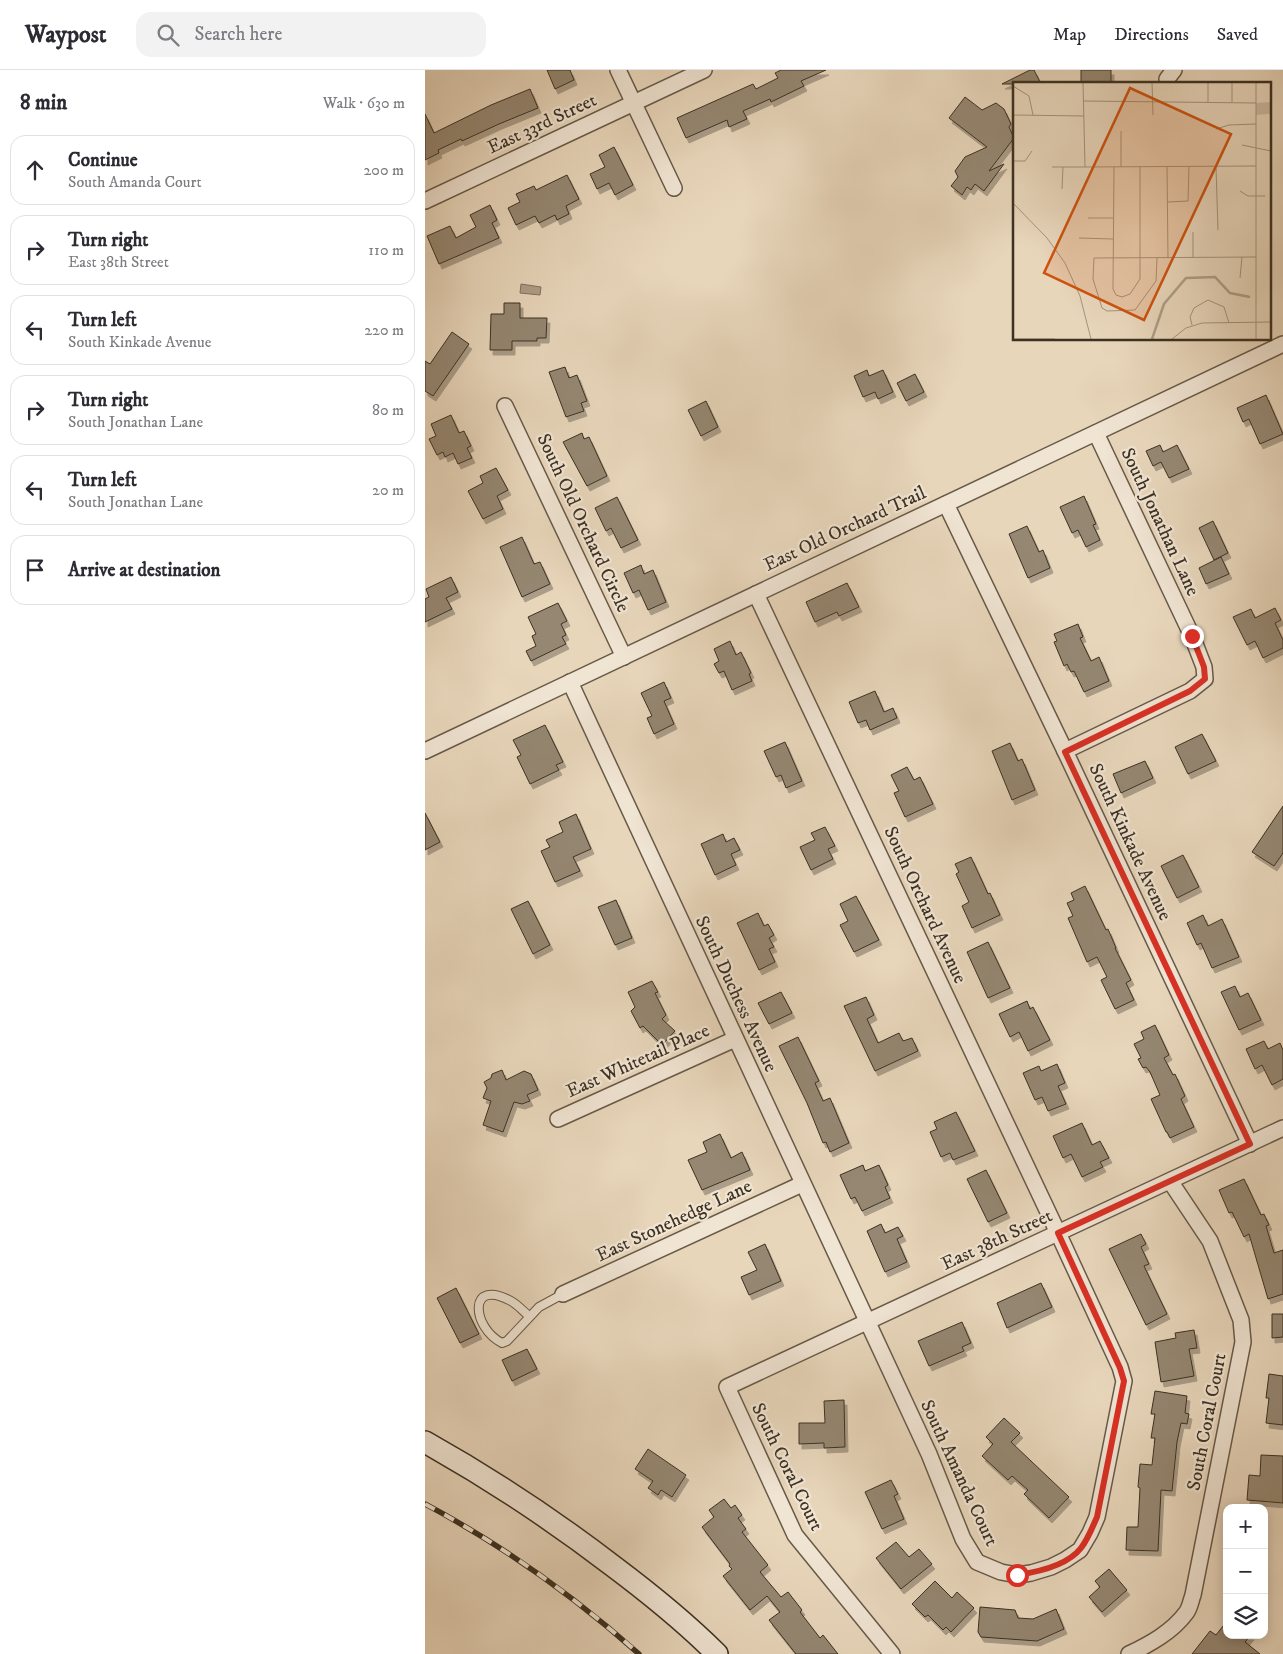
<!DOCTYPE html>
<html lang="en">
<head>
<meta charset="utf-8">
<style>
  :root { --surface:#fff; --page:#f2f2f3; --text:#2b2b33; --muted:#7c7c81; --line:#e1e1e2 }
  body { margin:0; font-family:"IM FELL DW Pica",serif; background:var(--page); color:var(--text) }
  .controls { position:absolute; right:15px; bottom:15px; display:grid; overflow:hidden; border-radius:10px; box-shadow:0 2px 12px #0003 }
  .controls button { width:45px; height:45px; display:grid; place-items:center; padding:0; border:0; border-bottom:1px solid var(--line); background:var(--surface); color:var(--text); font:25px sans-serif }
  .stop { position:absolute; width:15px; height:15px; margin:-11px; border:4px solid #d93025; border-radius:50%; background:#fff }
  .stop.end { background:#d93025; border-color:#fff; box-shadow:0 1px 5px #0008 }
  .list { margin:0; padding:0; list-style:none }
  h2 { display:flex; justify-content:space-between; align-items:center; height:65px; margin:0; padding:0 20px; font-size:21px }
  h2 small { font-size:16px; font-weight:400; color:var(--muted) }
  .list li { display:grid; grid-template-columns:32px 1fr auto; gap:15px; align-items:center; box-sizing:border-box; height:70px; margin:0 10px 10px; padding:0 10px; border:1px solid var(--line); border-radius:15px }
  .list b { display:block; font-size:19px; white-space:nowrap }
  .list p { margin:0; font-size:16px; white-space:nowrap; color:var(--muted) }
  .list em { font-size:16px; font-style:normal; color:var(--muted) }
  .icon { flex:none; width:28px; height:28px; fill:none; stroke:currentColor; stroke-width:2; stroke-linecap:round; stroke-linejoin:round }
  .map { position:relative; flex:none; width:858px; height:1584px; overflow:hidden }
  header { display:flex; align-items:center; gap:30px; box-sizing:border-box; height:70px; padding:0 25px; background:var(--surface); border-bottom:1px solid var(--line) }
  header strong { font-size:24px }
  nav { display:flex; gap:28px; margin-inline-start:auto; font-size:18px }
  .search { width:350px; height:45px; background:var(--page); display:flex; align-items:center; gap:12px; box-sizing:border-box; padding:0 18px; border-radius:15px; color:var(--muted); font-size:19px }
  main { display:flex }
  aside { flex:1; background:var(--surface) }
  .map>svg:first-child { display:block }
  .water { fill:#ae9e87; stroke:#80725f }
  .building { fill:#958772; stroke:#3c3122; filter:url(#shadow) }
  .lines { fill:none; stroke-linecap:round; stroke-linejoin:round }
  .lane-casing { stroke:#675a48; stroke-width:10 }
  .street-casing { stroke:#675a48; stroke-width:18 }
  .secondary-casing { stroke:#3c3122; stroke-width:24 }
  .lane { stroke:#f0e4d3; stroke-width:8 }
  .street { stroke:#f0e4d3; stroke-width:15 }
  .secondary { stroke:#f0e4d3; stroke-width:21 }
  .rail-casing { stroke:#3c3122; stroke-width:5.5 }
  .rail { stroke:#f0e4d3; stroke-width:4; stroke-dasharray:11; stroke-linecap:butt }
  .route { stroke:#d93025; stroke-width:6 }
  .labels { text-anchor:middle; dominant-baseline:central; stroke-width:4.5; stroke-linejoin:round; paint-order:stroke }
  .street-label { font-size:19px; fill:#3c3122; stroke:#f0e4d3 }
  .inset-river { fill:none; stroke:#ae9e87; stroke-width:2.5 }
  .inset-road { fill:none; stroke:#a3947e; stroke-width:1 }
  .view { fill:#ce530f; fill-opacity:0.15; stroke:#ce530f; stroke-width:2.5 }
  .inset-edge { fill:none; stroke:#3c3122; stroke-width:2.5 }
</style>
</head>
<body>
<header>
<strong>Waypost</strong>
<div class="search"><svg class="icon" aria-label="search" viewBox="0 0 24 24"><circle cx="10" cy="10" r="6"/><path d="M15 15l6 6"/></svg>Search here</div>
<nav><a>Map</a><a>Directions</a><a>Saved</a></nav>
</header>
<main>
<aside>
<h2>8 min<small>Walk · 630 m</small></h2>
<ul class="list">
<li><svg class="icon" aria-label="ahead" viewBox="0 0 24 24"><path d="M12 20V5M6 11l6-6 6 6"/></svg><div><b>Continue</b><p>South Amanda Court</p></div><em>200 m</em></li>
<li><svg class="icon" aria-label="right" viewBox="0 0 24 24"><path d="M7 20v-9h11M14 6l5 5-5 5"/></svg><div><b>Turn right</b><p>East 38th Street</p></div><em>110 m</em></li>
<li><svg class="icon" aria-label="left" viewBox="0 0 24 24"><path d="M17 20v-9H6M10 6l-5 5 5 5"/></svg><div><b>Turn left</b><p>South Kinkade Avenue</p></div><em>220 m</em></li>
<li><svg class="icon" aria-label="right" viewBox="0 0 24 24"><path d="M7 20v-9h11M14 6l5 5-5 5"/></svg><div><b>Turn right</b><p>South Jonathan Lane</p></div><em>80 m</em></li>
<li><svg class="icon" aria-label="left" viewBox="0 0 24 24"><path d="M17 20v-9H6M10 6l-5 5 5 5"/></svg><div><b>Turn left</b><p>South Jonathan Lane</p></div><em>20 m</em></li>
<li><svg class="icon" aria-label="arrive" viewBox="0 0 24 24"><path d="M6 21V4h12l-3 4 3 4H6"/></svg><div><b>Arrive at destination</b></div></li>
</ul>
</aside>
<div class="map">
<svg width="858" height="1584" viewBox="0 0 858 1584">
  <defs>
    <filter id="shadow"><feDropShadow dx="3" dy="5" stdDeviation="0" flood-color="#0004"/></filter>
  </defs>
  <rect width="100%" height="100%" fill="#e8d6bb"/>
  <filter id="stains"><feTurbulence type="fractalNoise" baseFrequency=".004" numOctaves="4"/><feColorMatrix values="0 0 0 0 .2 0 0 0 0 .09 0 0 0 0 .02 0 0 0 .5 -.17"/></filter>
  <radialGradient id="worn" r=".72"><stop offset=".6" stop-color="#630" stop-opacity="0"/><stop offset="1" stop-color="#630" stop-opacity=".3"/></radialGradient>
  <path class="water" d="M96,214l20,3 -1,8 -20,-2z"/>
  <g class="building">
    <path d="M122,0h23l4,10 -19,9z"/>
    <path d="M356,0h45l-25,11 3,5 -33,16 -1,-3 -27,12 4,8 -18,8 -2,-7 -41,18 -9,-20 76,-34 3,5 22,-11 -3,-5z"/>
    <path d="M605,0h4l7,14h-39z"/>
    <rect x="656" y="0" width="30" height="14"/>
    <path d="M105,19l8,19 -39,16 -37,17 -1,-2 -23,11 1,3 -14,7v-46l9,19 57,-28z"/>
    <path d="M540,27l17,13 14,-7 8,6 7,15 -2,3 5,11 -25,33 15,-7 -20,27 -9,-7 -4,6 -4,-3 -5,8 -11,-9 7,-9 -3,-6 10,-14 22,-10 -38,-29z"/>
    <path d="M189,77l19,38 -18,10 -6,-12 -12,6 -7,-15 15,-7 -6,-12z"/>
    <path d="M142,105l12,24 -13,7 3,8 -12,6 -2,-5 -16,8 -4,-7 -19,9 -8,-17 12,-6 -4,-8 18,-8 2,4z"/>
    <path d="M65,135l7,15 -5,3 7,15 -60,26 -12,-28 23,-10 6,12 20,-11 -6,-12z"/>
    <path d="M79,233h16v15h27l-1,20h-9v3h-25v9h-22l1,-36h13z"/>
    <path d="M27,262l17,12 -36,52 -8,-5v-30l5,3z"/>
    <path d="M140,297l4,11 8,-3 10,26 -6,2 3,8 -18,6 -17,-45z"/>
    <path d="M442,300l2,6 14,-6 10,22 -15,7 -3,-7 -12,5 -9,-21z"/>
    <path d="M490,304l9,18 -18,9 -9,-18z"/>
    <path d="M841,325l17,39 -23,10 -11,-25 -6,3 -6,-14z"/>
    <path d="M281,331l12,26 -17,9 -13,-26z"/>
    <path d="M26,345l8,18 5,-2 7,15 -4,2 5,10 -14,6 -5,-11 -8,4 -2,-5 -6,3 -8,-16 7,-3 -5,-12z"/>
    <path d="M157,363l2,6 5,-2 18,39 -20,10 -24,-44z"/>
    <path d="M735,375l3,7 14,-7 12,24 -20,9 -8,-16 -8,4 -7,-15z"/>
    <path d="M71,398l12,22 -11,6 6,13 -20,10 -15,-28 15,-8 -3,-7z"/>
    <path d="M659,426l12,28 -3,1 7,15 -14,7 -8,-17 -6,3 -12,-26z"/>
    <path d="M192,427l21,43 -17,8 -10,-20 -5,3 -11,-23z"/>
    <path d="M788,451l15,32 -14,7 -15,-32z"/>
    <path d="M602,456l12,26 4,-2 7,18 -22,10 -19,-44z"/>
    <path d="M97,467l12,27 6,-2 10,22 -28,13 -22,-50z"/>
    <path d="M796,487l8,17 -23,10 -7,-16z"/>
    <path d="M216,495l3,9 9,-4 13,32 -18,8 -9,-20 -6,3 -9,-20z"/>
    <path d="M26,507l7,15 -12,6 6,11 -27,13v-23l4,-2 -3,-8z"/>
    <path d="M422,513l12,24 -20,9 -2,-4 -22,10 -9,-20z"/>
    <path d="M133,533l9,18 -6,3 5,11 -4,2 4,7 -35,17 -5,-10 10,-5 -4,-10 4,-2 -8,-17z"/>
    <path d="M850,538l6,12 -6,3 8,17v8l-20,10 -8,-17 -8,4 -14,-28 18,-8 4,9z"/>
    <path d="M653,554l5,13 -3,1 11,23 8,-4 10,24 -25,11 -10,-21 -3,1 -4,-8 -3,2 -10,-24 3,-1 -3,-7z"/>
    <path d="M305,571l6,14 5,-3 10,21 -2,1 3,7 -20,9 -8,-19 -5,2 -5,-9 5,-3 -5,-12z"/>
    <path d="M239,612l7,16 -7,3 10,23 -20,10 -7,-16 5,-2 -11,-23z"/>
    <path d="M450,621l9,21 9,-4 4,10 -27,12 -4,-10 -8,3 -9,-21z"/>
    <path d="M120,655l18,37 -7,3 3,5 -29,14 -13,-27 4,-2 -8,-15z"/>
    <path d="M777,664l14,27 -28,13 -13,-27z"/>
    <path d="M360,672l17,39 -16,7 -5,-13 -5,2 -12,-26z"/>
    <path d="M585,673l8,18 4,-2 13,31 -23,10 -20,-49z"/>
    <path d="M720,691l8,17 -32,15 -8,-19z"/>
    <path d="M482,697l7,13 6,-3 13,27 -28,13 -11,-24 5,-2 -8,-16z"/>
    <path d="M858,736v47l-9,13 -22,-14z"/>
    <path d="M0,743l15,29 -15,8z"/>
    <path d="M151,744l15,35 -18,8 7,14 -25,11 -14,-31 9,-4 -4,-7 17,-8 -4,-10z"/>
    <path d="M400,757l10,19 -7,3 5,10 -22,11 -11,-23 15,-7 -4,-7z"/>
    <path d="M298,764l3,8 8,-4 6,12 -9,4 5,11 -21,10 -14,-31z"/>
    <path d="M758,785l16,32 -22,11 -16,-32z"/>
    <path d="M546,787l17,37 2,-1 10,22 -28,13 -10,-22 7,-4 -13,-28 3,-2 -4,-8z"/>
    <path d="M660,816l21,44 2,-1 8,19h-1l16,32 -5,3 8,17 -19,9 -14,-29 6,-3 -10,-20 -10,5 -19,-44 5,-2 -6,-13 7,-3 -3,-7z"/>
    <path d="M431,826l23,44 -25,12 -14,-27 8,-4 -8,-17z"/>
    <path d="M191,830l16,38 -17,7 -17,-38z"/>
    <path d="M103,831l22,44 -17,9 -22,-45z"/>
    <path d="M333,843l6,13 4,-2 6,11 -5,3 5,9 -5,2 6,13 -16,8 -22,-47z"/>
    <path d="M778,845l5,11 14,-7 17,38 -27,11 -11,-25 -4,2 -10,-22z"/>
    <path d="M563,872l22,46 -22,10 -21,-46z"/>
    <path d="M227,911l6,11 -3,1 11,22 -4,4 13,12 -13,14 -19,-19 -3,2 -9,-17 4,-4 -7,-15z"/>
    <path d="M810,916l5,11 8,-4 13,27 -22,10 -18,-38z"/>
    <path d="M356,922l11,21 -23,11 -11,-21z"/>
    <path d="M441,927l8,18 -7,4 11,24 21,-10 4,8 9,-3 6,13 -43,20 -31,-65z"/>
    <path d="M602,931l3,8 3,-2 17,33 -22,11 -9,-19 -9,5 -11,-23z"/>
    <path d="M730,955l14,30 -5,3 9,17 2,-1 10,22 -4,3 13,28 -24,11 -3,-6h-1l-15,-33 9,-4 -10,-23 -4,-5 -3,1 -5,-9 3,-1 -7,-14 10,-5 -3,-7z"/>
    <path d="M373,967l21,44 -4,2 8,18 7,-3 19,45 -19,9 -4,-10 -3,1 -16,-40 -28,-57z"/>
    <path d="M839,971l4,8 12,-6 3,7v29l-11,6 -10,-20 -7,4 -9,-20z"/>
    <path d="M632,994l8,19 -7,3 8,18 -18,7 -6,-14 -7,3 -12,-27 16,-7 2,5z"/>
    <path d="M77,1000l4,10 18,-9 7,3 7,16 -11,5 3,6 -8,3 -8,-2 -11,30 -20,-7 8,-24 -8,-3 4,-10 -3,-6 7,-4 1,-4z"/>
    <path d="M531,1042l19,39 -22,9 -3,-7 -9,4 -11,-25 7,-3 -3,-7z"/>
    <path d="M657,1053l10,22 8,-4 9,17 -9,4 3,5 -21,10 -11,-23 -8,4 -10,-22z"/>
    <path d="M295,1064l11,24 11,-6 8,18 -48,20 -14,-30 19,-8 -4,-10z"/>
    <path d="M438,1095l2,6 14,-6 9,20 -3,2 5,11 -28,13 -7,-14 -4,2 -11,-24z"/>
    <path d="M561,1100l21,43 -19,9 -21,-43z"/>
    <path d="M819,1109l17,36 3,-1 5,11 -3,1 8,27 9,-3v44l-15,5 -19,-65 -5,3 -12,-25 -3,1 -10,-23z"/>
    <path d="M456,1154l4,9 13,-6 5,9 -6,3 10,23 -22,10 -18,-41z"/>
    <path d="M716,1164l5,10 -5,3 8,17 -5,2 23,48 -21,11 -37,-76z"/>
    <path d="M340,1174l16,37 -32,14 -8,-18 16,-7 -9,-18z"/>
    <path d="M616,1213l11,24 -45,21 -10,-25z"/>
    <path d="M31,1218l23,46 -19,9 -23,-45z"/>
    <path d="M847,1244h11v23l-11,1z"/>
    <path d="M537,1252l9,21 -9,4 2,4 -35,15 -11,-25z"/>
    <path d="M769,1260l3,18 -8,1 5,27 -33,6 -6,-40 21,-4 -1,-5z"/>
    <path d="M102,1279l10,20 -25,12 -10,-21z"/>
    <path d="M844,1304l14,2v49l-17,-2 3,-25h-3z"/>
    <path d="M730,1321l32,5 -2,17 4,1 -2,10 -6,-1 -4,19 -5,49 -11,-1 -3,61 -32,-1 1,-23h11l2,-39 -2,-1 2,-23 12,1 3,-27h-4l4,-24h-4z"/>
    <path d="M419,1330l1,47 -21,1v-5l-25,1v-21h26l-1,-22z"/>
    <path d="M579,1348l16,15 -9,9 58,55 -20,21 -25,-24 4,-4 -16,-14 -4,4 -26,-24 11,-12 -7,-7z"/>
    <path d="M223,1379l38,26 -14,22 -11,-7 -3,5 -10,-7 5,-7 -18,-12z"/>
    <path d="M836,1385l22,1v47l-36,-3 2,-25 11,1z"/>
    <path d="M466,1410l7,14 -4,2 10,23 -22,10 -17,-37z"/>
    <path d="M299,1429l7,9 4,-3 7,10 -4,3 8,11 -4,3 26,33 -8,7 21,25 7,-5 14,18 -2,2 20,26 3,-3 15,19h-42l-27,-34 11,-8 -13,-16 -17,14 -27,-34 9,-7 -3,-3 1,-2 -28,-37 12,-10 -5,-7z"/>
    <path d="M471,1472l13,15 10,-8 13,15 -31,25 -25,-31z"/>
    <path d="M684,1499l18,21 -25,22 -13,-15 11,-10 -5,-6z"/>
    <path d="M510,1511l17,17 5,-6 17,16 -23,24 -5,-5 -3,3 -15,-15 -3,2 -13,-13z"/>
    <path d="M555,1537l35,3 3,8 15,1 23,-10 8,20 -27,12 -56,-4 -3,-5z"/>
    <path d="M802,1551v14h24l-6,7 15,12h-68l18,-23 6,4z"/>
  </g>
  <g class="lines">
    <defs>
      <path id="lane" d="M104,1246c-6,-5 -11,-11 -18,-15 -44,-24 -39,27 -9,42l5,-2 32,-34 24,-13"/>
      <g id="street">
        <path d="M193,0l56,118"/>
        <path d="M742,9l7,-9"/>
        <path d="M0,131l279,-131"/>
        <path d="M80,336l119,251"/>
        <path d="M521,434l119,247 185,393"/>
        <path d="M145,612l359,772 34,85 14,23 24,10 16,3 14,-2 20,-6 14,-7 15,-10 10,-17 7,-16 27,-136 -4,-14 -62,-134 -302,-639"/>
        <path d="M0,681l858,-407"/>
        <path d="M640,681l125,-60 15,-12 -1,-12 -12,-31 -96,-203"/>
        <path d="M133,1049l177,-80"/>
        <path d="M138,1224l239,-110"/>
        <path d="M467,1584l-97,-119 -68,-148 556,-259"/>
        <path d="M704,1584c21,-10 43,-22 57,-41 4,-5 5,-13 7,-18l50,-253 -2,-22 -31,-79 -40,-60"/>
      </g>
      <path id="secondary" d="M0,1372c66,37 128,78 188,124 36,27 72,56 104,88"/>
    </defs>
    <use href="#lane" class="lane-casing"/>
    <use href="#street" class="street-casing"/>
    <use href="#secondary" class="secondary-casing"/>
    <use href="#lane" class="lane"/>
    <use href="#street" class="street"/>
    <use href="#secondary" class="secondary"/>
    <defs>
      <path id="rail" d="M0,1434c77,41 149,92 214,150"/>
    </defs>
    <use href="#rail" class="rail-casing"/>
    <use href="#rail" class="rail"/>
  </g>
  <g class="lines">
    <path class="route" d="M592,1505c21,-3 50,-9 64,-27 7,-9 11,-20 16,-31l27,-136 -4,-13 -62,-135 192,-89 -185,-392 125,-61 15,-12 -1,-12 -12,-31"/>
  </g>
  <g class="labels">
    <g class="street-label">
      <text transform="translate(117 54) rotate(-25)">East 33rd Street</text>
      <text transform="translate(735 452) rotate(65)">South Jonathan Lane</text>
      <text transform="translate(158 453) rotate(65)">South Old Orchard Circle</text>
      <text transform="translate(420 459) rotate(-25)">East Old Orchard Trail</text>
      <text transform="translate(705 772) rotate(65)">South Kinkade Avenue</text>
      <text transform="translate(500 835) rotate(65)">South Orchard Avenue</text>
      <text transform="translate(311 924) rotate(65)">South Duchess Avenue</text>
      <text transform="translate(213 991) rotate(-24)">East Whitetail Place</text>
      <text transform="translate(249 1151) rotate(-25)">East Stonehedge Lane</text>
      <text transform="translate(572 1170) rotate(-25)">East 38th Street</text>
      <text transform="translate(782 1352) rotate(-79)">South Coral Court</text>
      <text transform="translate(362 1397) rotate(64)">South Coral Court</text>
      <text transform="translate(534 1403) rotate(65)">South Amanda Court</text>
    </g>
  </g>
  <g transform="translate(588 12)">
    <rect width="258" height="258" fill="#e8d6bb"/>
    <path d="M257,20v12l-14,1v-12z" fill="#cbbaa1"/>
    <path class="inset-river" d="M139,257l12,-35 22,-26 29,-1 15,16 20,4"/>
    <path class="inset-road" d="M70,0l2,85 171,-1M139,0l1,33M195,0v21M219,0v20M243,0v257M0,4l16,10 4,19M71,19l172,2M0,33l71,1M203,47l13,-4 27,-1M108,49v36M229,63l29,6M0,79h12l7,-10M39,85h33M101,85l-1,122 3,6 6,2 8,-3 10,-15v-112M154,85l1,91M203,85l2,63M49,107l1,-22M227,109l8,5h17M155,120l20,-1 1,-34M0,121l34,35 18,25 15,33 11,43M75,136h25M66,156l34,1M144,176l-1,23 -21,29 -28,1 -5,-3 -9,-29 1,-21 162,-1M180,176v-26M227,196l2,-21M179,243l-2,-8 4,-9 14,-8 16,7 5,16M0,257h42M159,257l14,-11 16,-5 69,-1"/>
    <path class="view" d="M117,6l101,46 -87,186 -100,-47z"/>
    <rect width="258" height="258" class="inset-edge"/>
  </g>
  <rect width="100%" height="100%" filter="url(#stains)"/>
  <rect width="100%" height="100%" fill="url(#worn)"/>
</svg>
<div class="controls">
<button>+</button>
<button>−</button>
<button><svg class="icon" aria-label="layers" viewBox="0 0 24 24"><path d="M12 4l9 5-9 5-9-5zM3 14l9 5 9-5"/></svg></button>
</div>
<div class="stop" style="left:592px;top:1505px"></div>
<div class="stop end" style="left:767px;top:566px"></div>
</div>
</main>
</body>
</html>
